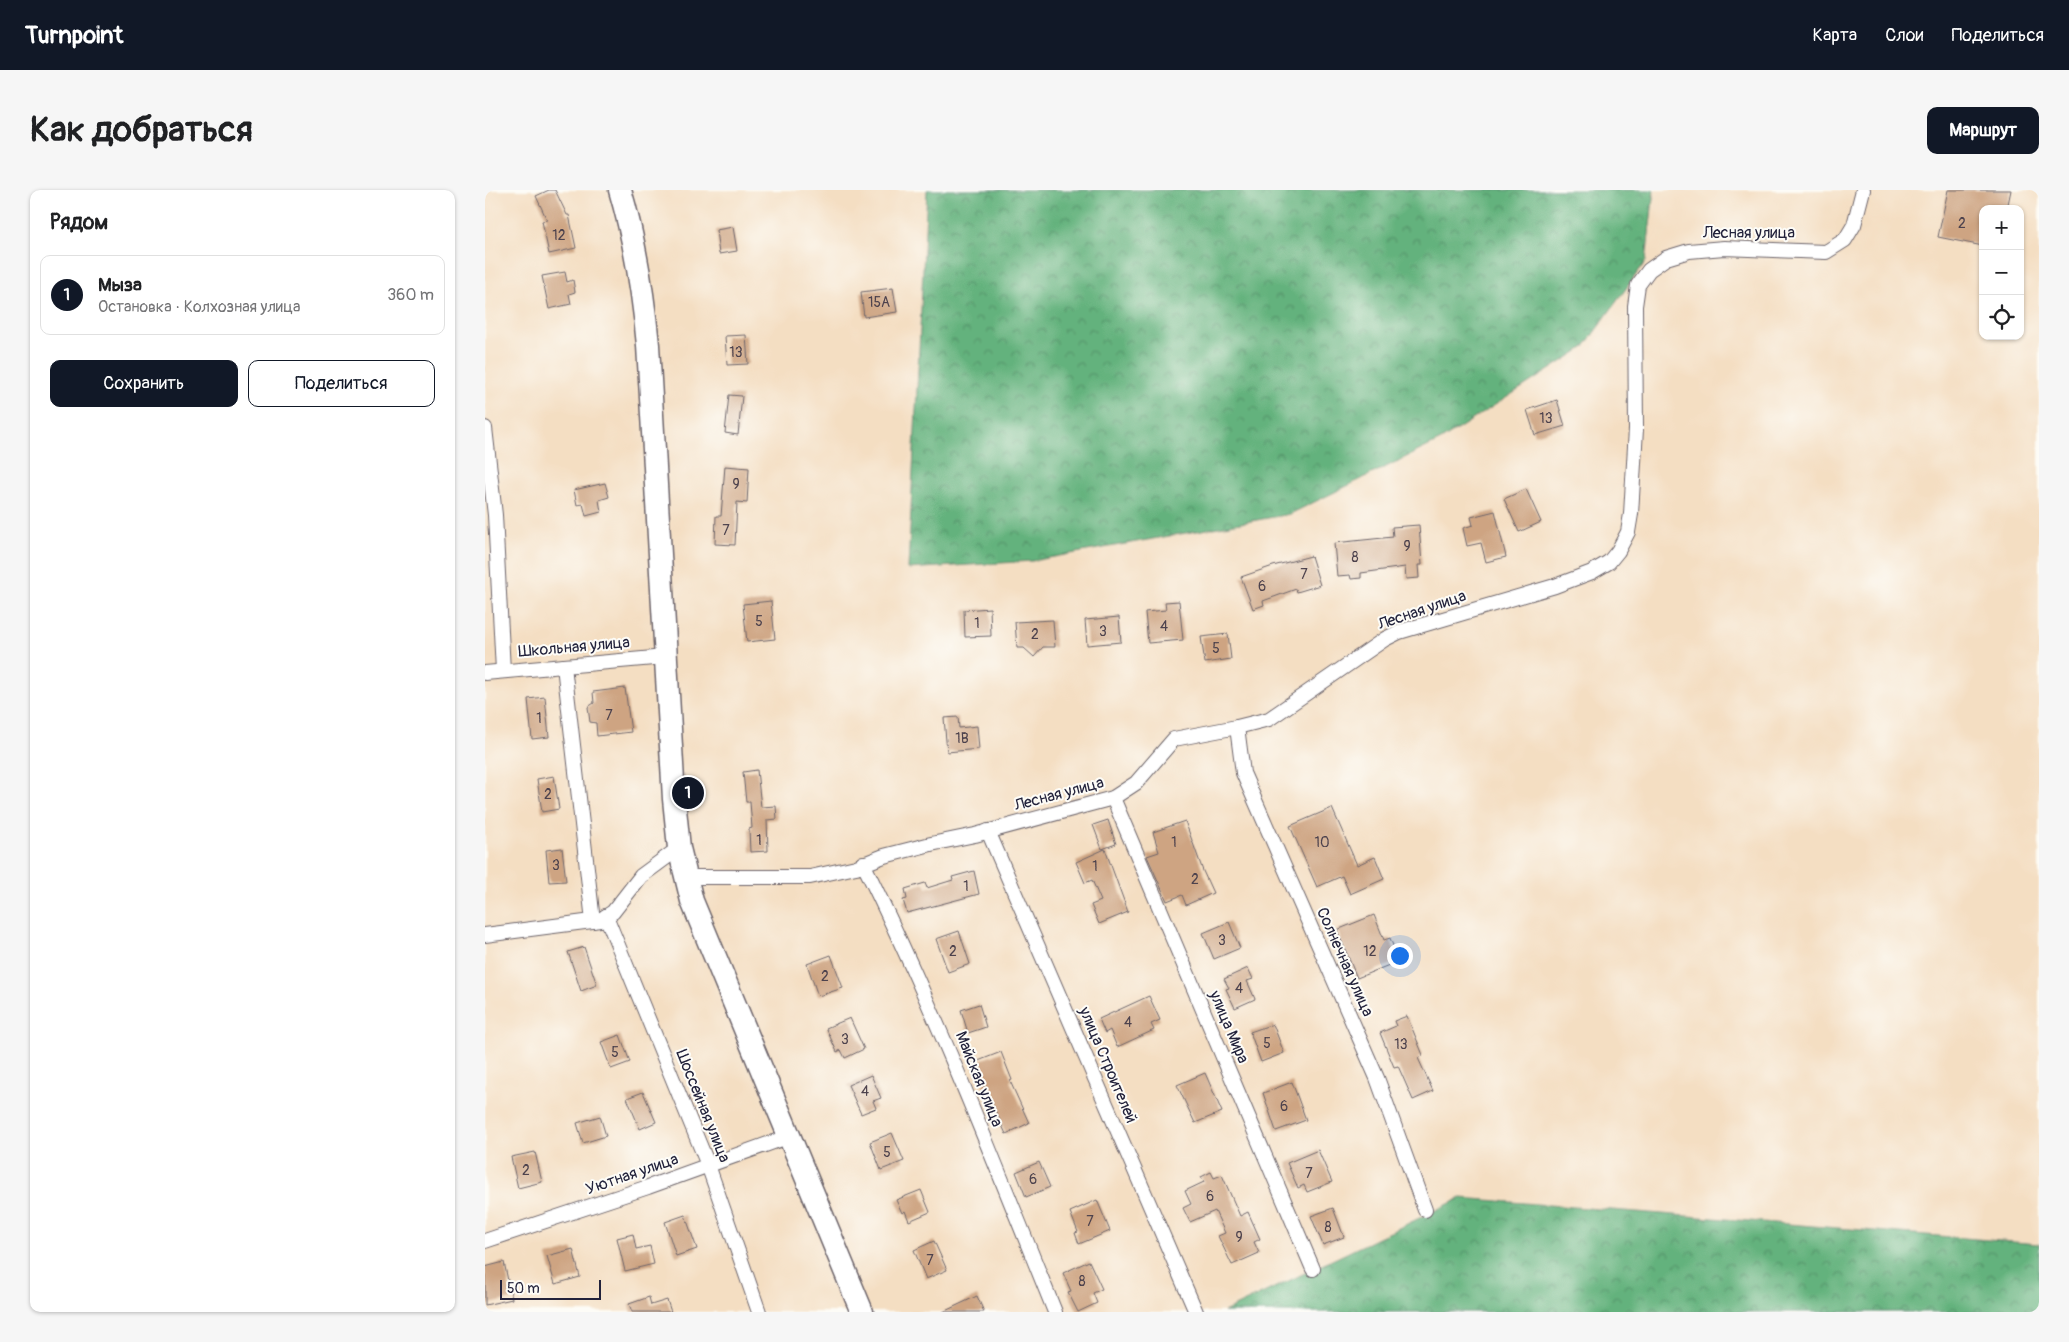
<!DOCTYPE html>
<html lang="ru">
<head>
<meta charset="utf-8">
<style>
  :root { --surface:#fff; --page:#f6f6f6; --text:#202124; --muted:#757577; --line:#e0e0e0; --accent:#111827 }
  body { margin:0; font-family:Pangolin,sans-serif; background:var(--page); color:var(--text) }
  .controls { position:absolute; right:15px; top:15px; display:grid; overflow:hidden; border-radius:10px; box-shadow:0 1px 4px #0004 }
  .controls button { width:45px; height:45px; display:grid; place-items:center; padding:0; border:0; border-bottom:1px solid var(--line); background:var(--surface); color:var(--text); font:25px sans-serif }
  .scale { position:absolute; left:15px; bottom:12px; width:101px; box-sizing:border-box; padding-left:5px; border:2px solid #22223b; border-top:0; font-size:14px; line-height:18px; white-space:nowrap; color:#22223b; -webkit-text-stroke:4px #fdfcf7; paint-order:stroke }
  .you { position:absolute; left:914px; top:765px; width:18px; height:18px; margin:-12px; border:4px solid #fff; border-radius:50%; background:#1a73e8; box-shadow:0 0 0 8px #1a73e833 }
  .badge { display:grid; place-items:center; width:32px; height:32px; border-radius:50%; background:var(--accent); color:#fff; font-size:16px; font-weight:700 }
  .pin { position:absolute; translate:-50% -50%; border:2px solid #fff; box-shadow:0 1px 5px #0006 }
  .list { margin:0; padding:0; list-style:none }
  h2 { display:flex; justify-content:space-between; align-items:center; height:65px; margin:0; padding:0 20px; font-size:21px }
  h2 small { font-size:16px; font-weight:400; color:var(--muted) }
  .list li { display:grid; grid-template-columns:32px 1fr auto; gap:15px; align-items:center; box-sizing:border-box; height:80px; margin:0 10px 10px; padding:0 10px; border:1px solid var(--line); border-radius:10px }
  .list b { display:block; font-size:19px; white-space:nowrap }
  .list p { margin:0; font-size:16px; white-space:nowrap; color:var(--muted) }
  .list em { font-size:16px; font-style:normal; color:var(--muted) }
  .actions { display:flex; gap:10px; padding:15px 20px }
  .actions a { flex:1; padding:11px 0; border:1px solid var(--accent); border-radius:10px; text-align:center; font-size:18px; color:var(--accent) }
  .actions .main { background:var(--accent); color:#fff }
  .icon { flex:none; width:28px; height:28px; fill:none; stroke:currentColor; stroke-width:2; stroke-linecap:round; stroke-linejoin:round }
  .map { position:relative; flex:none; width:1554px; height:1122px; overflow:hidden; border-radius:10px }
  header { display:flex; align-items:center; gap:30px; box-sizing:border-box; height:70px; padding:0 25px; background:var(--accent); color:#fff }
  header strong { font-size:24px }
  nav { display:flex; gap:28px; margin-inline-start:auto; font-size:18px }
  .intro { display:flex; align-items:center; justify-content:space-between; box-sizing:border-box; height:120px; padding:0 30px }
  h1 { margin:0; font-size:35px }
  .button { padding:12px 22px; border-radius:10px; background:var(--accent); color:#fff; font-size:18px; font-weight:700 }
  main { display:flex; gap:30px; padding:0 30px }
  aside { flex:1; background:var(--surface); border-radius:10px; box-shadow:0 1px 4px #0004 }
  .map>svg:first-child { display:block }
  .forest { fill:url(#forest-crowns); stroke:#436a5c }
  .building { fill:#cea482 }
  .lines { fill:none; stroke-linecap:round; stroke-linejoin:round }
  .street-casing { stroke:#6c646a; stroke-width:16 }
  .primary-casing { stroke:#6c646a; stroke-width:25 }
  .street { stroke:#fff; stroke-width:14 }
  .primary { stroke:#fff; stroke-width:22 }
  .labels { text-anchor:middle; dominant-baseline:central; stroke-width:4; stroke-linejoin:round; paint-order:stroke }
  .number-label { font-size:14px; fill:#4d424d }
  .street-label { font-size:16px; fill:#22223b; stroke:#fdfcf7 }
</style>
</head>
<body>
<header>
<strong>Turnpoint</strong>
<nav><a>Карта</a><a>Слои</a><a>Поделиться</a></nav>
</header>
<div class="intro"><h1>Как добраться</h1><a class="button">Маршрут</a></div>
<main>
<aside>
<h2>Рядом<small></small></h2>
<ul class="list">
<li><span class="badge">1</span><div><b>Мыза</b><p>Остановка · Колхозная улица</p></div><em>360 m</em></li>
</ul>
<div class="actions"><a class="main">Сохранить</a><a>Поделиться</a></div>
</aside>
<div class="map">
<svg width="1554" height="1122" viewBox="0 0 1554 1122">
  <defs>
    <pattern id="forest-crowns" width="20" height="18" patternUnits="userSpaceOnUse" patternTransform="scale(1.25)"><rect width="20" height="18" fill="#64b27d"/><path d="M2 6a3 3 0 1 1 6 0M12 15a3 3 0 1 1 6 0" fill="none" stroke="#529068"/></pattern>
  </defs>
  <rect width="100%" height="100%" fill="#fdfcf7"/>
  <filter id="ink" filterUnits="userSpaceOnUse"><feTurbulence type="fractalNoise" baseFrequency=".02" numOctaves="2"/><feDisplacementMap in="SourceGraphic" scale="10" xChannelSelector="R" yChannelSelector="G"/><feConvolveMatrix kernelMatrix="1 2 1 2 8 2 1 2 1" color-interpolation-filters="sRGB"/></filter>
  <filter id="wash" filterUnits="userSpaceOnUse"><feTurbulence type="fractalNoise" baseFrequency=".0096" numOctaves="4" result="noise"/><feDisplacementMap in="SourceGraphic" scale="20" xChannelSelector="R" yChannelSelector="G"/><feGaussianBlur stdDeviation="1.12" result="paint"/><feColorMatrix in="noise" values="0 0 0 0 0 0 0 0 0 0 0 0 0 0 0 0 0 1.4 0 .05"/><feComposite in="paint" operator="in"/></filter>
  <g filter="url(#wash)">
    <rect width="100%" height="100%" fill="#f4dec2"/>
    <g class="forest">
      <path d="M442,0h727l-8,71 -63,87 -142,92 -151,74 -258,47 -124,8z"/>
      <path d="M976,1008l578,46v68h-815z"/>
    </g>
    <g id="blocks">
      <g class="building">
        <path d="M64,0h6l12,25h2l7,33 -27,6 -7,-33 5,-1 -11,-24z"/>
        <path d="M1463,0h63l-4,19h-24v37l-45,-9z"/>
        <path d="M248,37l4,24 -18,3 -3,-24z"/>
        <path d="M80,82l2,10 6,-2 2,12 -6,2 2,10 -22,5 -7,-33z"/>
        <path d="M408,98l4,24 -33,5 -3,-25z"/>
        <path d="M261,145l2,29 -21,1 -2,-29z"/>
        <path d="M244,205l13,1 -4,39 -13,-2z"/>
        <path d="M1072,210l8,26 -30,9 -8,-25z"/>
        <path d="M240,276l24,2 -2,35 -10,-1 -2,43 -20,-1 1,-28h5z"/>
        <path d="M120,293l4,14 -10,3 2,12 -15,4 -3,-12 -6,1 -3,-15z"/>
        <path d="M1041,299l15,33 -22,10 -15,-33z"/>
        <path d="M1010,321l11,46 -20,5 -5,-19 -14,3 -4,-18 10,-3 -2,-8z"/>
        <path d="M934,335l3,40h-4l1,13 -13,1 -1,-12 -44,6v5l-10,1 -1,-4 -13,1 -3,-33 59,-6 -1,-10z"/>
        <path d="M826,366l9,29 -23,7 -1,-3 -33,12 1,4 -11,4 -12,-32 32,-11z"/>
        <path d="M286,411l4,38 -28,3 -4,-38z"/>
        <path d="M694,411l4,39 -35,3 -3,-31 21,-2 -1,-8z"/>
        <path d="M505,418l1,28 -26,1 -1,-27z"/>
        <path d="M634,427l2,25 -34,3 -2,-25z"/>
        <path d="M568,430l2,27h-12l-9,10 -10,-9h-7l-2,-26z"/>
        <path d="M743,444l3,25 -26,4 -4,-26z"/>
        <path d="M140,498l6,44 -34,4 -1,-13 -6,-1 -2,-15 6,-4 -1,-11z"/>
        <path d="M60,507l4,40 -17,2 -4,-40z"/>
        <path d="M473,527l1,11 18,-2 2,23 -32,3 -3,-34z"/>
        <path d="M272,580l4,37 15,-1 1,13 -10,1 1,31 -18,1 -1,-23 3,-1 -2,-26h-4l-3,-30z"/>
        <path d="M69,586l5,33 -17,3 -5,-33z"/>
        <path d="M847,618l25,57 18,-8 9,22 -34,15 -8,-18 -25,11 -27,-61z"/>
        <path d="M623,630l8,24 -14,5 -9,-24z"/>
        <path d="M700,631l18,50 10,22 -27,12 -4,-10 -15,6 -20,-45 12,-4 -6,-20z"/>
        <path d="M77,658l4,33 -17,1 -3,-32z"/>
        <path d="M620,659l23,63 -29,12 -8,-19 10,-4 -9,-21 -7,3 -9,-21z"/>
        <path d="M489,681l5,23 -72,19 -4,-13 4,-1 -2,-10 20,-6 2,5 26,-8 -1,-3z"/>
        <path d="M889,725l10,25 6,-2 9,23 -42,17 -20,-48z"/>
        <path d="M744,732l11,26 -26,11 -11,-26z"/>
        <path d="M474,741l11,33 -22,8 -12,-33z"/>
        <path d="M99,757l13,38 -16,6 -13,-39z"/>
        <path d="M346,765l12,33 -25,8 -11,-32z"/>
        <path d="M763,778l5,11 -6,2 8,18 -20,9 -9,-19 3,-1 -5,-9z"/>
        <path d="M664,806l11,24 -9,4 3,6 -37,17 -7,-17 -5,3 -6,-14z"/>
        <path d="M494,814l7,23 -18,6 -7,-23z"/>
        <path d="M922,826l16,39 -5,3 15,33 -20,9 -15,-34 -4,1 -14,-34 16,-7 -2,-5z"/>
        <path d="M365,828l14,31 -19,9 -4,-8 -4,2 -11,-24z"/>
        <path d="M788,834l11,29 -23,9 -11,-30z"/>
        <path d="M135,845l10,27 -19,7 -10,-27z"/>
        <path d="M516,862l11,28 -2,1 19,42 -23,11 -33,-71z"/>
        <path d="M720,883l17,39 -27,11 -18,-38z"/>
        <path d="M386,885l10,23 -8,3 3,7 -15,6 -13,-29z"/>
        <path d="M807,892l14,38 -30,11 -13,-38z"/>
        <path d="M158,902l13,30 -16,7 -13,-31z"/>
        <path d="M115,926l6,20 -23,7 -6,-20z"/>
        <path d="M407,943l12,28 -23,9 -11,-28z"/>
        <path d="M833,960l14,32 -25,10 -3,-7 -6,3 -11,-25z"/>
        <path d="M50,962l7,30 -24,6 -7,-31z"/>
        <path d="M554,972l11,25 -24,10 -10,-25z"/>
        <path d="M726,982l3,6 8,-3 18,41 8,-4 12,27 -6,3 5,11 -27,12 -14,-29 7,-3 -10,-22 -25,11 -7,-14 8,-4 -6,-13 19,-9 -3,-5z"/>
        <path d="M436,1000l9,22 -21,9 -4,-10 -3,2 -6,-13z"/>
        <path d="M612,1010l13,31 -31,13 -4,-11 3,-1 -8,-20z"/>
        <path d="M848,1018l11,29 -21,8 -12,-29z"/>
        <path d="M200,1025l12,34 -21,7 -11,-34z"/>
        <path d="M148,1044l3,15 14,-3 4,18 -29,7 -8,-33z"/>
        <path d="M449,1051l13,29 -21,9 -12,-29z"/>
        <path d="M88,1059l7,28 -25,7 -8,-28z"/>
        <path d="M604,1071l13,28 -9,4 4,10 -19,9 -10,-20 3,-1 -8,-18z"/>
        <path d="M19,1072l8,37 -27,6v-38z"/>
        <path d="M492,1106l7,16h-41z"/>
        <path d="M164,1107l2,8 16,-5 4,12h-39l-3,-8z"/>
      </g>
    </g>
  </g>
  <g filter="url(#ink)">
    <use href="#blocks" fill-opacity="0" stroke="#6c646a" stroke-width="1"/>
    <g class="lines">
      <defs>
        <g id="street">
          <path d="M0,238l10,87 8,156"/>
          <path d="M79,476l29,255"/>
          <path d="M0,483l180,-16"/>
          <path d="M752,537l6,46 134,305 48,132"/>
          <path d="M628,608l200,471"/>
          <path d="M503,641l208,481"/>
          <path d="M378,673c72,146 131,298 192,449"/>
          <path d="M200,687h125l46,-10 28,-11 47,-12 44,-9 138,-37 23,-15 38,-44 63,-12 32,-8 116,-80 14,-7 156,-46 37,-14 17,-10 9,-11 10,-19 3,-18 5,-85 -1,-123 3,-21 11,-15 17,-12 23,-7 35,-3 102,4 19,-12 9,-15 9,-35"/>
          <path d="M121,726l102,249 51,147"/>
          <path d="M0,745l115,-15 13,-8 28,-36 38,-28"/>
          <path d="M0,1051l163,-54 142,-51"/>
        </g>
        <path id="primary" d="M135,0c15,51 23,102 28,155l26,454 5,49 13,53 170,411"/>
      </defs>
      <use href="#street" class="street-casing"/>
      <use href="#primary" class="primary-casing"/>
      <use href="#street" class="street"/>
      <use href="#primary" class="primary"/>
    </g>
  </g>
  <g class="labels">
    <g class="number-label">
      <text x="1477" y="33">2</text>
      <text x="74" y="45">12</text>
      <text x="394" y="112">15А</text>
      <text x="251" y="162">13</text>
      <text x="1061" y="228">13</text>
      <text x="251" y="294">9</text>
      <text x="241" y="340">7</text>
      <text x="922" y="356">9</text>
      <text x="870" y="367">8</text>
      <text x="819" y="384">7</text>
      <text x="777" y="396">6</text>
      <text x="274" y="431">5</text>
      <text x="492" y="433">1</text>
      <text x="679" y="436">4</text>
      <text x="618" y="441">3</text>
      <text x="550" y="444">2</text>
      <text x="731" y="458">5</text>
      <text x="124" y="525">7</text>
      <text x="54" y="528">1</text>
      <text x="477" y="548">1В</text>
      <text x="63" y="604">2</text>
      <text x="274" y="650">1</text>
      <text x="689" y="652">1</text>
      <text x="837" y="652">10</text>
      <text x="71" y="675">3</text>
      <text x="610" y="676">1</text>
      <text x="710" y="689">2</text>
      <text x="481" y="696">1</text>
      <text x="737" y="750">3</text>
      <text x="468" y="761">2</text>
      <text x="885" y="761">12</text>
      <text x="340" y="786">2</text>
      <text x="754" y="798">4</text>
      <text x="643" y="832">4</text>
      <text x="360" y="849">3</text>
      <text x="782" y="853">5</text>
      <text x="916" y="854">13</text>
      <text x="130" y="862">5</text>
      <text x="380" y="901">4</text>
      <text x="799" y="916">6</text>
      <text x="402" y="962">5</text>
      <text x="41" y="980">2</text>
      <text x="824" y="983">7</text>
      <text x="548" y="989">6</text>
      <text x="725" y="1006">6</text>
      <text x="605" y="1031">7</text>
      <text x="843" y="1037">8</text>
      <text x="754" y="1047">9</text>
      <text x="445" y="1070">7</text>
      <text x="597" y="1091">8</text>
    </g>
    <g class="street-label">
      <text x="1264" y="43">Лесная улица</text>
      <text transform="translate(937 420) rotate(-19)">Лесная улица</text>
      <text transform="translate(89 457) rotate(-5)">Школьная улица</text>
      <text transform="translate(574 604) rotate(-15)">Лесная улица</text>
      <text transform="translate(860 772) rotate(66)">Солнечная улица</text>
      <text transform="translate(744 837) rotate(67)">улица Мира</text>
      <text transform="translate(623 875) rotate(67)">улица Строителей</text>
      <text transform="translate(494 889) rotate(68)">Майская улица</text>
      <text transform="translate(218 916) rotate(68)">Шоссейная улица</text>
      <text transform="translate(147 984) rotate(-19)">Уютная улица</text>
    </g>
  </g>
</svg>
<div class="controls">
<button>+</button>
<button>−</button>
<button><svg class="icon" aria-label="locate" viewBox="0 0 24 24"><circle cx="12" cy="12" r="6"/><path d="M12 2v4M12 18v4M2 12h4M18 12h4"/></svg></button>
</div>
<div class="scale">50 m</div>
<div class="you"></div>
<div class="pin badge" style="left:203px;top:603px">1</div>
</div>
</main>
</body>
</html>
